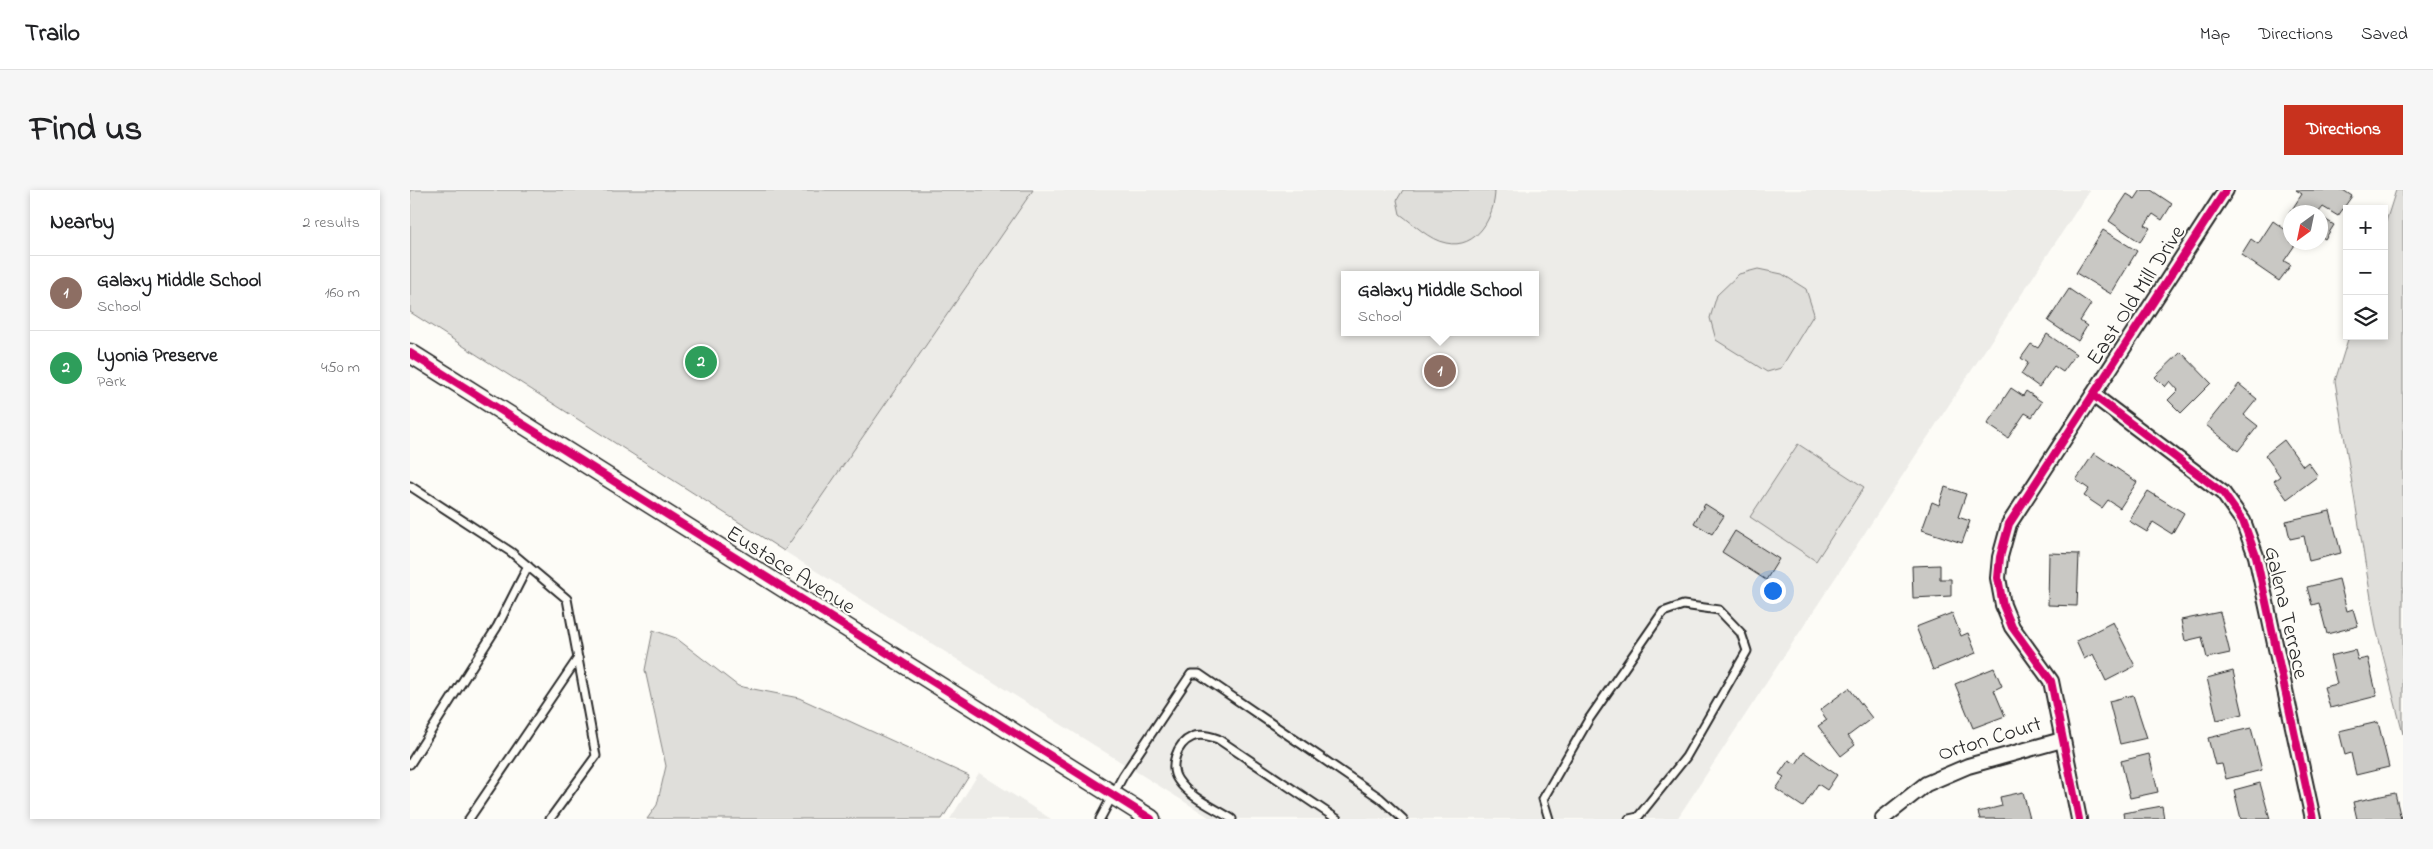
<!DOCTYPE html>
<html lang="en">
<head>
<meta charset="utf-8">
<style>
  :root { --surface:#fff; --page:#f6f6f6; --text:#202124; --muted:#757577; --line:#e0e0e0; --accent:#c8321e }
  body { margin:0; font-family:"Indie Flower",sans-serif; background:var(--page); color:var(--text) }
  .controls { position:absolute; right:15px; top:15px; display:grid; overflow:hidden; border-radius:0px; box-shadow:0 2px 8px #0003 }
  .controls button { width:45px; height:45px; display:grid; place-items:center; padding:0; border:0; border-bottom:1px solid var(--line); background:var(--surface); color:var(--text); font:25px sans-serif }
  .compass { position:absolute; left:1873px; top:15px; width:45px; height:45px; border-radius:50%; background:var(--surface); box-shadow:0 2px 8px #0003; rotate:213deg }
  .you { position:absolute; left:1362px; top:400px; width:18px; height:18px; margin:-12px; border:4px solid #fff; border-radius:50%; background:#1a73e8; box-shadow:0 0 0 8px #1a73e833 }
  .badge { display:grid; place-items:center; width:32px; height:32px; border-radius:50%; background:var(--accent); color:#fff; font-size:16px; font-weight:700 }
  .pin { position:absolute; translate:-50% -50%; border:2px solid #fff; box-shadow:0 1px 5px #0006 }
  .popup { position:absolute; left:931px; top:81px; width:198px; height:65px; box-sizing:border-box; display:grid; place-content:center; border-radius:0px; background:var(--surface); filter:drop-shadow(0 1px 4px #0005); font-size:16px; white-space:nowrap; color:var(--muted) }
  .popup b { font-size:19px; color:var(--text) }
  .popup::after { content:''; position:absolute; left:50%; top:100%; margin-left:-10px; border:10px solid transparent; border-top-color:var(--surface) }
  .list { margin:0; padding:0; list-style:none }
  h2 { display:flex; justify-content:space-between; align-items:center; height:65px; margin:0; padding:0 20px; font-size:21px }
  h2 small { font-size:16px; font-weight:400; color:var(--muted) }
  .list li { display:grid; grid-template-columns:32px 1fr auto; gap:15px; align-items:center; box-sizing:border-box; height:75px; padding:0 20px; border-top:1px solid var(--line) }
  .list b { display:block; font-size:19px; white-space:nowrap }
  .list p { margin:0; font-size:16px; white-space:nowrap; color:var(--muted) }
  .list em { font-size:16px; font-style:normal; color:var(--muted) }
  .icon { flex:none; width:28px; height:28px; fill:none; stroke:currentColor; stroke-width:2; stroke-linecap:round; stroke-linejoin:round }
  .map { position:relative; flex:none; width:1993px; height:629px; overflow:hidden; border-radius:0px }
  header { display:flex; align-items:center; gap:30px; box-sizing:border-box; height:70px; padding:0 25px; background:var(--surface); border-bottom:1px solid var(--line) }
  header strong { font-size:24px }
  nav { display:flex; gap:28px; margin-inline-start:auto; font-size:18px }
  .intro { display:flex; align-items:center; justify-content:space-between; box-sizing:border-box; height:120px; padding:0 30px }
  h1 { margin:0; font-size:35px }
  .button { padding:12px 22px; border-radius:0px; background:var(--accent); color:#fff; font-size:18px; font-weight:700 }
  main { display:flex; gap:30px; padding:0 30px }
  aside { flex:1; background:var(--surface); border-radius:0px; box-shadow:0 2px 8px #0003 }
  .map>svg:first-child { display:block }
  .built { fill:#edece8; fill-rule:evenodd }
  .green { fill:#dfdeda; stroke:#858482 }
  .building { fill:#c9c8c4; stroke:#2b2b2b }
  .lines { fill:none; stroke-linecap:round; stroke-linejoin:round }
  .service-casing { stroke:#2b2b2b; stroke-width:11 }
  .minor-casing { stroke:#2b2b2b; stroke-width:18 }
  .tertiary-casing { stroke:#2b2b2b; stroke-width:21 }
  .service { stroke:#fdfcf7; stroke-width:7 }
  .minor { stroke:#fdfcf7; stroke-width:14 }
  .tertiary { stroke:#fdfcf7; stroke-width:18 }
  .cycleway-casing { stroke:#fdfcf7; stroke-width:11 }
  .cycleway { stroke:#d6006c; stroke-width:8 }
  .labels { text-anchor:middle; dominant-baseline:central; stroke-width:4; stroke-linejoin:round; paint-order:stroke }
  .street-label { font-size:22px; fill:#2b2b2b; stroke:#fdfcf7 }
</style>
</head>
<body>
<header>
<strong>Trailo</strong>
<nav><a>Map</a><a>Directions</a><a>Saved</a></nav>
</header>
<div class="intro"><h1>Find us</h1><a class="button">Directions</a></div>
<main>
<aside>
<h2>Nearby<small>2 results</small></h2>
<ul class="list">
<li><span class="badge" style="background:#8d6e63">1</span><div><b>Galaxy Middle School</b><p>School</p></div><em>160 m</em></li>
<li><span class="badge" style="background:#2e9e5b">2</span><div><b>Lyonia Preserve</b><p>Park</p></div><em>450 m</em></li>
</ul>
</aside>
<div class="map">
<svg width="1993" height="629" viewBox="0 0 1993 629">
  <rect width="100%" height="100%" fill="#fdfcf7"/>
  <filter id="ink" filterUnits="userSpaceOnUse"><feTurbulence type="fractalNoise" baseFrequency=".02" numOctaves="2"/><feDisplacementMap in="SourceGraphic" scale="10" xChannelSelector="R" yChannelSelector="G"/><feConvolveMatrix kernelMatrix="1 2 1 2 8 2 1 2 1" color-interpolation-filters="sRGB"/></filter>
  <g filter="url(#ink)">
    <g class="built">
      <path d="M622,0h1058l-413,629h-465l-428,-268zM935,85h190v57h-190z"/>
      <path d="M569,583l72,46h-101z"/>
    </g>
    <g class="green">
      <path d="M0,0h623l-249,361 -374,-239z"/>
      <path d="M993,0h92c0,26 -18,60 -49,53 -17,-3 -32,-19 -46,-29l-3,-14z"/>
      <path d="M1986,0h7v544l-27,-106 -41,-247 14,-45h35v-108z"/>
      <path d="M1348,79l24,5 24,15 8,25 -33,54 -14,4 -51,-32 -6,-22 7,-23 22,-21z"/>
      <path d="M1388,254l66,43 -48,74 -66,-44z"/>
      <path d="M243,440l23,8 62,48 61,12 170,78 -27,43h-295l10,-14 9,-39 -21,-96z"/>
    </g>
    <g class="building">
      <path d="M1731,0h10l21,14 -10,16 -9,-6 -8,11 5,3 -10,14 -31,-21 18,-27 8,5z"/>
      <path d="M1886,0h47l9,6 -14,20 -15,-9 -4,5h-29v3l-1,-1 13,-20z"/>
      <path d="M1910,26l14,9 -9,14 -5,-3z"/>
      <path d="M1863,31l17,12v9h7l-13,19 7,4 -12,16 -38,-26 10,-16 7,5z"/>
      <path d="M1693,40l34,21 -26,43 -35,-21z"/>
      <path d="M1659,99l22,15 -11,17 7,5 -9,15 -30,-20z"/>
      <path d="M1637,144l29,20 -13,18 -9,-6 -15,21 -18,-13 7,-11 -7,-5 10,-14 7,4z"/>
      <path d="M1771,162l30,31 -30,30 -13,-13 10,-10 -8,-9 -5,6 -10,-10z"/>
      <path d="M1829,194l18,15 -13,16 14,11 -20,25 -32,-26z"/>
      <path d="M1601,198l12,8 3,-5 16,11 -10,15 -7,-4 -17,25 -21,-14z"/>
      <path d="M1874,250l19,26 5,-4 10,14 -31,23 -13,-18 6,-5 -15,-21z"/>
      <path d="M1684,263l43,29 -17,26 -12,-8 -6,8 -18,-12 5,-7 -13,-9z"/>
      <path d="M1535,297l21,7 -8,23 12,4 -8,22 -40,-13 10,-28 7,3z"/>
      <path d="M1738,301l36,22 -12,21 -19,-12 -6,10 -18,-11z"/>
      <path d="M1295,314l19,12 -12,18 -18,-11z"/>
      <path d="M1920,321l11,42 -32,8 -5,-25 -14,3 -4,-18z"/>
      <path d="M1325,341l44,28 -13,21 -44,-28z"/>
      <path d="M1639,363l30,1 -2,52 -29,-1z"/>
      <path d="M1530,375v14h11v17l-38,2 -1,-32z"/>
      <path d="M1929,389l8,32 6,-2 5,17 -31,8 -8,-31 -7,2 -5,-18z"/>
      <path d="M1810,422l10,41 -23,5 -5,-21 -17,4 -4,-21z"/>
      <path d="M1542,423l9,23 7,-3 8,20 -43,17 -17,-43z"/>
      <path d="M1703,432l22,44 -29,15 -13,-27 -9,5 -8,-18z"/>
      <path d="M1945,460l3,10 10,-2 9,38 -47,12 -6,-21 13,-3 -7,-28z"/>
      <path d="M1584,478l8,18 -8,4 11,26 -32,12 -18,-44z"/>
      <path d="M1823,481l10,43 -26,6 -10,-42z"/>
      <path d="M1439,498l23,30 -24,18 7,9 -14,11 -23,-30 9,-6 -7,-10z"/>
      <path d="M1723,505l14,43 -27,6 -11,-43z"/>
      <path d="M1968,532l11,45 -33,8 -5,-22 -6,2 -6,-24z"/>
      <path d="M1841,538l11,42 -36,9 -4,-15 -7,1 -7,-27z"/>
      <path d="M1394,562l33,23 -10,15 -9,-6 -15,23 -27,-18 8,-12 -5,-3 10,-14 7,4z"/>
      <path d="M1739,564l9,38 -28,6 -9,-37z"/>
      <path d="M1850,593l10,36h-29l-7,-29z"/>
      <path d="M1613,602l7,27h-50l-2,-7 24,-6 -2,-9z"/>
      <path d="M1985,603l6,26h-44l-4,-17z"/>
      <path d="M1752,616l2,13h-40l-1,-6z"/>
    </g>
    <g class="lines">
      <defs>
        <g id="service">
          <path d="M0,296l101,66 56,47 29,157 -46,63"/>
          <path d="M0,574l87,-137 31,-61"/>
          <path d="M59,629l109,-161"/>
          <path d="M690,629l23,-43 68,-102h8l181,124 23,21"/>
          <path d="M822,629c-17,-11 -42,-21 -54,-39 -9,-13 -2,-36 14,-43 8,-4 18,-1 26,2l119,80"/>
          <path d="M1139,629l-6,-20 46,-80 74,-107 20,-7 36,5 22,23 6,18 -61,106 -48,60 -9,2"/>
        </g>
        <g id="minor">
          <path d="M1683,205l130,98 20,28 13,35 57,263"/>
          <path d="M1473,628l43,-34 42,-18 94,-26"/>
          <path d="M1669,629l-28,-138 -39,-54 -9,-22 -5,-27 2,-21 9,-33 217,-334"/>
        </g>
        <path id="tertiary" d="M0,163l741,466"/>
      </defs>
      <use href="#service" class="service-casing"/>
      <use href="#minor" class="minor-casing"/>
      <use href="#tertiary" class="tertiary-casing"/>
      <use href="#service" class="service"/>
      <use href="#minor" class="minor"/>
      <use href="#tertiary" class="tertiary"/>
      <defs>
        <g id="cycleway">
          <path d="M0,163l741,466"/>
          <path d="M1683,205l130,98 20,28 13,35 57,263"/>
          <path d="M1669,629l-28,-138 -39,-54 -9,-22 -5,-27 2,-21 9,-33 217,-334"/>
        </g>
      </defs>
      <use href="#cycleway" class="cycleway-casing"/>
      <use href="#cycleway" class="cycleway"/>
    </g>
  </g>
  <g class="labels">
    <g class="street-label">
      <text transform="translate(1727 106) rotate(-57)">East Old Mill Drive</text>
      <text transform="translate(380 381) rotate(32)">Eustace Avenue</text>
      <text transform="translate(1875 423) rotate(77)">Galena Terrace</text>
      <text transform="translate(1580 550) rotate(-17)">Orton Court</text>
    </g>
  </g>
</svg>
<div class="controls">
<button>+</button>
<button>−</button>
<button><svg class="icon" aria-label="layers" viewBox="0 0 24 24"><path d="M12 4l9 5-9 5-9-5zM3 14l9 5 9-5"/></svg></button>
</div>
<svg class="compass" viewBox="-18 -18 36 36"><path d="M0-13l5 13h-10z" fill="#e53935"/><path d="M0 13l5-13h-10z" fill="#757577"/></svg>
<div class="you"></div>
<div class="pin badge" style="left:1030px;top:181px;background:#8d6e63">1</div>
<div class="popup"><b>Galaxy Middle School</b>School</div>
<div class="pin badge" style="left:291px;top:172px;background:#2e9e5b">2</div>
</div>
</main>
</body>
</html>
